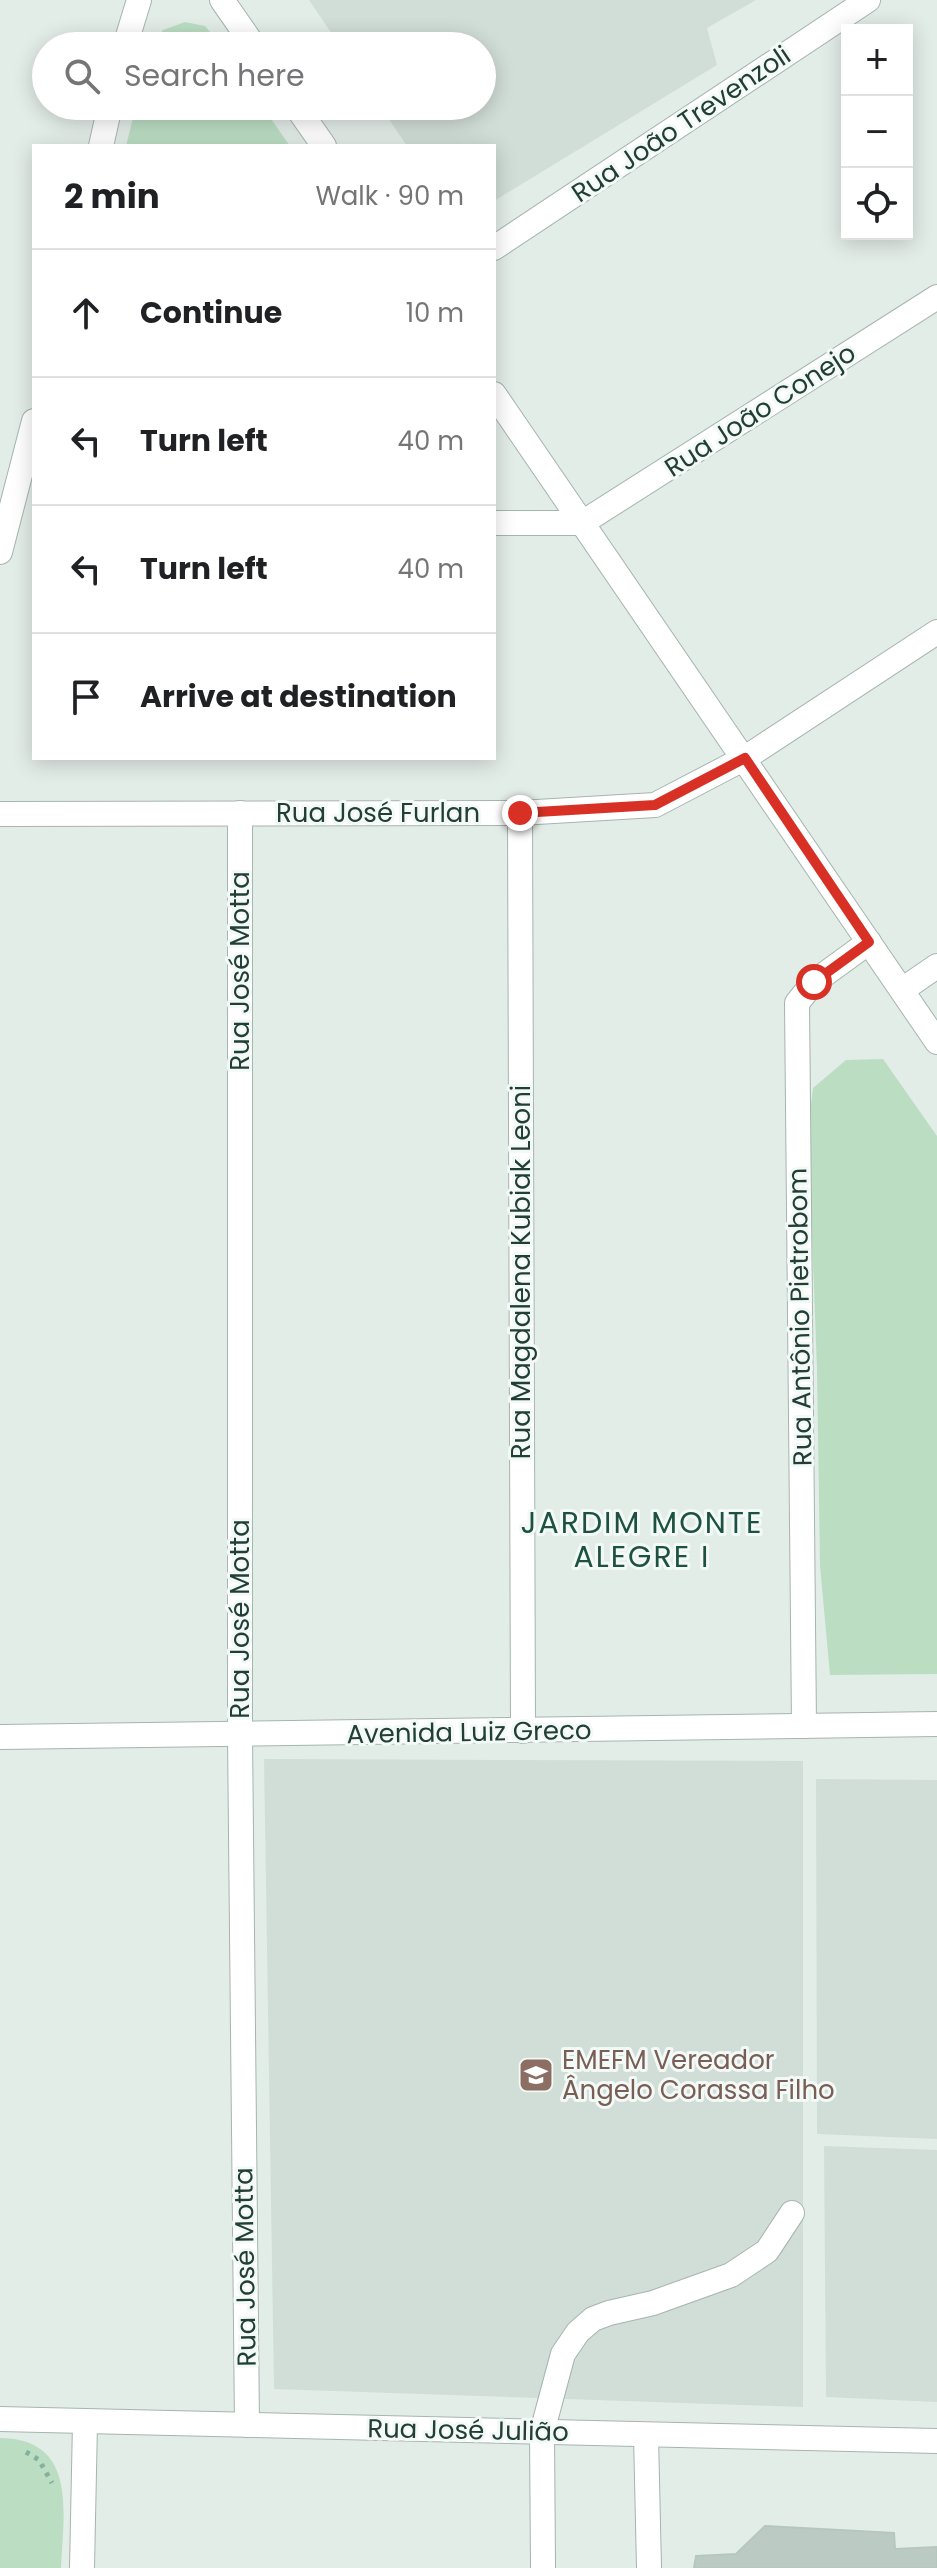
<!DOCTYPE html>
<html lang="en">
<head>
<meta charset="utf-8">
<style>
  :root { --surface:#fff; --page:#f6f6f6; --text:#202124; --muted:#757577; --line:#e0e0e0 }
  body { margin:0; font-family:Poppins,sans-serif; background:var(--page); color:var(--text) }
  .controls { position:absolute; right:24px; top:24px; display:grid; overflow:hidden; border-radius:0px; box-shadow:0 4px 20px #0003 }
  .controls button { width:72px; height:72px; display:grid; place-items:center; padding:0; border:0; border-bottom:2px solid var(--line); background:var(--surface); color:var(--text); font:40px sans-serif }
  .stop { position:absolute; width:24px; height:24px; margin:-18px; border:6px solid #d93025; border-radius:50%; background:#fff }
  .stop.end { background:#d93025; border-color:#fff; box-shadow:0 2px 8px #0008 }
  .list { margin:0; padding:0; list-style:none }
  h2 { display:flex; justify-content:space-between; align-items:center; height:104px; margin:0; padding:0 32px; font-size:34px }
  h2 small { font-size:26px; font-weight:400; color:var(--muted) }
  .list li { display:grid; grid-template-columns:52px 1fr auto; gap:24px; align-items:center; box-sizing:border-box; height:128px; padding:0 32px; border-top:2px solid var(--line) }
  .list b { display:block; font-size:30px; white-space:nowrap }
  .list em { font-size:26px; font-style:normal; color:var(--muted) }
  .icon { flex:none; width:44px; height:44px; fill:none; stroke:currentColor; stroke-width:2; stroke-linecap:round; stroke-linejoin:round }
  .map { position:relative; flex:none; width:937px; height:2568px; overflow:hidden }
  .search { position:absolute; background:var(--surface); box-shadow:0 4px 20px #0003; left:32px; top:32px; width:464px; height:88px; display:flex; align-items:center; gap:20px; box-sizing:border-box; padding:0 28px; border-radius:44px; color:var(--muted); font-size:30px }
  .panel { position:absolute; background:var(--surface); box-shadow:0 4px 20px #0003; left:32px; top:144px; width:464px; height:616px; border-radius:0px }
  .map>svg:first-child { display:block }
  .built { fill:#d1ddd7 }
  .green { fill:#bbdec3 }
  .building { fill:#bbcbc3; stroke:#b5c7be; stroke-width:2 }
  .lines { fill:none; stroke-linecap:round; stroke-linejoin:round }
  .minor-casing { stroke:#a5b5af; stroke-width:26 }
  .path { stroke:#82b1a0; stroke-width:5; stroke-dasharray:4 6; stroke-linecap:butt }
  .minor { stroke:#fff; stroke-width:24 }
  .route { stroke:#d93025; stroke-width:10 }
  .labels { text-anchor:middle; dominant-baseline:central; stroke-width:6; stroke-linejoin:round; paint-order:stroke }
  .street-label { font-size:26px; fill:#223f35; stroke:#f3f9f6 }
  .education-label { font-size:26px; fill:#785e54; stroke:#f3f9f6; text-anchor:start }
  .quarter-label { font-size:30px; letter-spacing:2px; fill:#1d5141; stroke:#f3f9f6 }
</style>
</head>
<body>
<div class="map">
<svg width="937" height="2568" viewBox="0 0 937 2568">
  <rect width="100%" height="100%" fill="#e3ede8"/>
  <g class="built">
    <path d="M309,0h447l-49,28 10,37 -223,136v-55h-87l-27,-40h102v-60h-142z"/>
    <path d="M264,1759l539,2v646l-529,-18z"/>
    <path d="M816,1779l121,1v359l-120,-5z"/>
    <path d="M824,2146l113,4v252l-111,-5z"/>
  </g>
  <g class="green">
    <path d="M185,22l20,4 17,20h-72l13,-16z"/>
    <path d="M136,106h126l28,40h-164z"/>
    <path d="M883,1059l54,77v538l-107,1 -10,-109 -3,-196 -9,-242 5,-40 33,-28z"/>
    <path d="M0,2438c79,1 63,76 61,130h-61z"/>
  </g>
  <path class="building" d="M765,2526l129,7 1,16 42,-2v21h-243l2,-12 40,-2z"/>
  <g class="lines">
    <defs>
      <g id="minor">
        <path d="M222,0l32,46"/>
        <path d="M125,46l14,-46"/>
        <path d="M296,106l28,40"/>
        <path d="M101,146l9,-40"/>
        <path d="M494,248l374,-248"/>
        <path d="M494,394l443,648"/>
        <path d="M494,523h88l355,-226"/>
        <path d="M0,552l34,-131"/>
        <path d="M240,813v922l7,690"/>
        <path d="M520,813l3,918"/>
        <path d="M0,814l520,-1 135,-8 90,-47 192,-126"/>
        <path d="M902,990l35,-24"/>
        <path d="M804,1726l-7,-723 17,-21 55,-40"/>
        <path d="M0,1737l937,-13"/>
        <path d="M0,2419l937,22"/>
        <path d="M646,2435l3,133"/>
        <path d="M82,2568l3,-145"/>
        <path d="M543,2568l-1,-136 21,-78 15,-22 15,-13 16,-6 44,-10 78,-28 36,-24 25,-38"/>
      </g>
    </defs>
    <use href="#minor" class="minor-casing"/>
    <path class="path" d="M26,2452l13,8 13,23"/>
    <use href="#minor" class="minor"/>
  </g>
  <g class="lines">
    <path class="route" d="M520,813l135,-8 90,-47 124,184 -55,40"/>
  </g>
  <defs>
    <symbol id="school-square" viewBox="-11 -11 22 22"><rect x="-9" y="-9" width="18" height="18" rx="4" fill="#8d6e63" stroke="#f3f9f6"/><path d="M0-5L7-2L0 1L-7-2ZM-4 1L0 2.5L4 1V4Q0 6-4 4Z" fill="#fff"/></symbol>
  </defs>
  <g fill-rule="evenodd">
    <use href="#school-square" x="516" y="2055" width="40" height="40"/>
  </g>
  <g class="labels">
    <g class="street-label">
      <text transform="translate(681 124) rotate(-34)">Rua João Trevenzoli</text>
      <text transform="translate(760 410) rotate(-33)">Rua João Conejo</text>
      <text x="378" y="813">Rua José Furlan</text>
      <text transform="translate(240 971) rotate(-90)">Rua José Motta</text>
      <text transform="translate(521 1272) rotate(-90)">Rua Magdalena Kubiak Leoni</text>
      <text transform="translate(800 1317) rotate(-91)">Rua Antônio Pietrobom</text>
      <text transform="translate(240 1619) rotate(-90)">Rua José Motta</text>
      <text transform="translate(469 1732) rotate(-1)">Avenida Luiz Greco</text>
      <text transform="translate(245 2267) rotate(-91)">Rua José Motta</text>
      <text transform="translate(468 2430) rotate(1)">Rua José Julião</text>
    </g>
    <g class="education-label">
      <text x="562" y="2060">EMEFM Vereador<tspan x="562" dy="30">Ângelo Corassa Filho</tspan></text>
    </g>
    <g class="quarter-label">
      <text x="642" y="1522">JARDIM MONTE<tspan x="642" dy="34">ALEGRE I</tspan></text>
    </g>
  </g>
</svg>
<div class="controls">
<button>+</button>
<button>−</button>
<button><svg class="icon" aria-label="locate" viewBox="0 0 24 24"><circle cx="12" cy="12" r="6"/><path d="M12 2v4M12 18v4M2 12h4M18 12h4"/></svg></button>
</div>
<div class="stop" style="left:814px;top:982px"></div>
<div class="stop end" style="left:520px;top:813px"></div>
<div class="search"><svg class="icon" aria-label="search" viewBox="0 0 24 24"><circle cx="10" cy="10" r="6"/><path d="M15 15l6 6"/></svg>Search here</div>
<section class="panel">
<h2>2 min<small>Walk · 90 m</small></h2>
<ul class="list">
<li><svg class="icon" aria-label="ahead" viewBox="0 0 24 24"><path d="M12 20V5M6 11l6-6 6 6"/></svg><div><b>Continue</b></div><em>10 m</em></li>
<li><svg class="icon" aria-label="left" viewBox="0 0 24 24"><path d="M17 20v-9H6M10 6l-5 5 5 5"/></svg><div><b>Turn left</b></div><em>40 m</em></li>
<li><svg class="icon" aria-label="left" viewBox="0 0 24 24"><path d="M17 20v-9H6M10 6l-5 5 5 5"/></svg><div><b>Turn left</b></div><em>40 m</em></li>
<li><svg class="icon" aria-label="arrive" viewBox="0 0 24 24"><path d="M6 21V4h12l-3 4 3 4H6"/></svg><div><b>Arrive at destination</b></div></li>
</ul>
</section>
</div>
</body>
</html>
